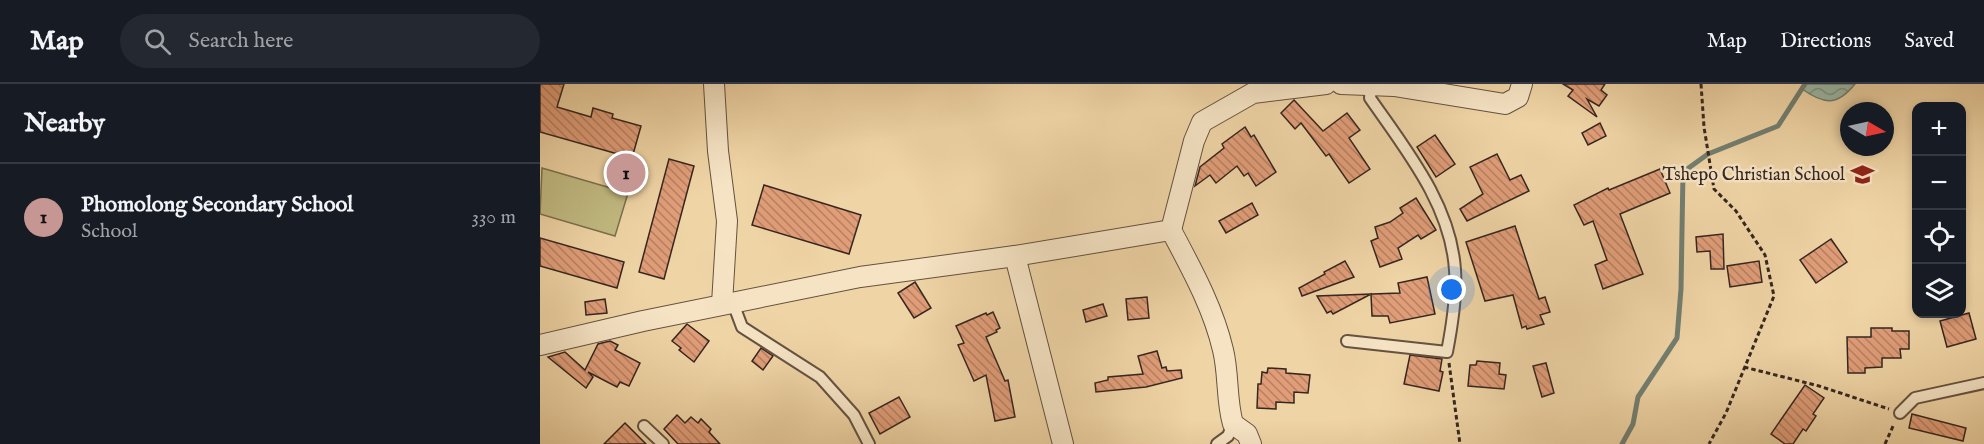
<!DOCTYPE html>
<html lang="en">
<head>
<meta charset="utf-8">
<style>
  :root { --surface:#171b24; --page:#242831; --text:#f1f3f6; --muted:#9ea1a6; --line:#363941; --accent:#c59692 }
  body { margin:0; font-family:"IM FELL English",serif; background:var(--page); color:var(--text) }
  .controls { position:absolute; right:18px; top:18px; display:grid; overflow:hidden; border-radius:12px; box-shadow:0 3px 9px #0003 }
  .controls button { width:54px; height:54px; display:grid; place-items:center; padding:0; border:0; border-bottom:2px solid var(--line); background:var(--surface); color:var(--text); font:30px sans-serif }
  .compass { position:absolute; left:1300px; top:18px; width:54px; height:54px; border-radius:50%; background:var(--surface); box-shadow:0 3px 9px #0003; rotate:99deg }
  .you { position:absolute; left:912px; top:206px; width:21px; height:21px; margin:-15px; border:4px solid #fff; border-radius:50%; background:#1a73e8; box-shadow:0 0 0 9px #1a73e833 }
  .badge { display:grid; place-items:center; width:39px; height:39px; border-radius:50%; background:var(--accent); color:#111; font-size:20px; font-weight:700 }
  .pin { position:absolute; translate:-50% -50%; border:3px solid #fff; box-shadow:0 2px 6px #0006 }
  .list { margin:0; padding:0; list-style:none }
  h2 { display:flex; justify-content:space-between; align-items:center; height:78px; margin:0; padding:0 24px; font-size:26px }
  h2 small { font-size:20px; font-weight:400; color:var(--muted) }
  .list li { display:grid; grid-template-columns:39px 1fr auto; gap:18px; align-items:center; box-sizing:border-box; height:108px; padding:0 24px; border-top:2px solid var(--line) }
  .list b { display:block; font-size:22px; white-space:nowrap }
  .list p { margin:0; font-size:20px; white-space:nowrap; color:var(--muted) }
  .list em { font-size:20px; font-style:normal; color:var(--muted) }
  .icon { flex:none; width:33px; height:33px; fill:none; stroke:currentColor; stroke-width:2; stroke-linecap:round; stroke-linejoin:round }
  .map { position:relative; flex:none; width:1444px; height:360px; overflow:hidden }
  header { display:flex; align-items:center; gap:36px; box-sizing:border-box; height:84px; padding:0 30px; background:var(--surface); border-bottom:2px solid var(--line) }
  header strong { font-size:28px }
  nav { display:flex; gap:33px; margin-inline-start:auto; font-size:21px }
  .search { width:420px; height:54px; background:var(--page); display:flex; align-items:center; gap:15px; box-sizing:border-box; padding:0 21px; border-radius:33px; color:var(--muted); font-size:22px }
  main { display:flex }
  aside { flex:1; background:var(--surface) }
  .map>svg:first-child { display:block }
  .park { fill:#c1ba81; stroke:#7b7050; stroke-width:1.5 }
  .water { fill:url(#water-waves); stroke:#727e70; stroke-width:1.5 }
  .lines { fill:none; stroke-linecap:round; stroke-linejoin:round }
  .stream { stroke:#727e70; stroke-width:5 }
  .building { fill:url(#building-back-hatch); stroke:#352620; stroke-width:1.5 }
  .service-casing { stroke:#645241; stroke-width:14 }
  .minor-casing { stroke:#645241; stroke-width:22 }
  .path { stroke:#352620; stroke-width:3; stroke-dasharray:4.5 3; stroke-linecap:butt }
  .service { stroke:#f5e3c4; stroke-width:10 }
  .minor { stroke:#f5e3c4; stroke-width:20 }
  .labels { text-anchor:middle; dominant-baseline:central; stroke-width:5; stroke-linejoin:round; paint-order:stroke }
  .poi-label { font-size:18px; fill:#352620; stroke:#f5e3c4; text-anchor:end }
</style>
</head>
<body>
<header>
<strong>Map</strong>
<div class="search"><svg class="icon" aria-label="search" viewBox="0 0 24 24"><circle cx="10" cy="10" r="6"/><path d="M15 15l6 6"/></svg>Search here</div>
<nav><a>Map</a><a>Directions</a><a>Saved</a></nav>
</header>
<main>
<aside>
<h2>Nearby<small></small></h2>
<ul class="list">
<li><span class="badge">1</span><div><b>Phomolong Secondary School</b><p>School</p></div><em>330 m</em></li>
</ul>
</aside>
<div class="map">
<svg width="1444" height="360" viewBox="0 0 1444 360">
  <defs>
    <pattern id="water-waves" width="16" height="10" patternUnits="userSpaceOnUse" patternTransform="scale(1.5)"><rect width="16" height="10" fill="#9ab8a6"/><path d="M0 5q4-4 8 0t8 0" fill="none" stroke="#7e9587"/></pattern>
    <pattern id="building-back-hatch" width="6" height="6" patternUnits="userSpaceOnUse" patternTransform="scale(1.5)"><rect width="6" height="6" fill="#e09d78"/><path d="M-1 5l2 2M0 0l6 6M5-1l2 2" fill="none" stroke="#b68062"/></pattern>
  </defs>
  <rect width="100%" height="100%" fill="#efd4a5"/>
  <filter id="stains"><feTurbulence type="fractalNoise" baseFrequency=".00333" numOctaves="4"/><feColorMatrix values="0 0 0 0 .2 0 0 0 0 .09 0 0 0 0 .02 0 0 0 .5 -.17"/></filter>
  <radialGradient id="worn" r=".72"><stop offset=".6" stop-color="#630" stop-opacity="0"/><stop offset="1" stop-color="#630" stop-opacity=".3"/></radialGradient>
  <path class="park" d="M2,84l86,25 -13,43 -75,-22z"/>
  <path class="water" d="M1263,0h52c-18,22 -30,21 -53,5z"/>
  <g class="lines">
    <path class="stream" d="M1082,360l11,-20 5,-27 39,-59 4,-49 2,-117 25,-18 70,-28 27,-42"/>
  </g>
  <g class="building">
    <path d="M0,0h24l-7,23 34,10 2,-9 20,6 -1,4 29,8 -9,32 -92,-26z"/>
    <path d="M1023,0h42l-4,6 6,5 -8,11 -12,-7 10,18 -29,-21 5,-6z"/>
    <path d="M754,16l29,31 24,-18 13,17 -11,8 21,31 -21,14 -20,-29 -3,2 -25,-33 -6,6 -14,-16z"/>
    <path d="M1060,39l6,13 -18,9 -6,-12z"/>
    <path d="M705,43l6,10 3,-2 22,37 -20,14 -8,-13 -4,3 -7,-10 -21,17 -6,-8 -15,11 5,-19 24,-19 -2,-4z"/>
    <path d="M895,51l20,29 -19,13 -19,-30z"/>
    <path d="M957,70l13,26 11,-5 8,16 -62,30 -7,-12 23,-15 -13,-27z"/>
    <path d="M129,75l25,7 -30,113 -25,-7z"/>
    <path d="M1120,85l10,24 -50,21 23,60 -40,15 -8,-24 12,-5 -14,-39 -9,4 -10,-20 34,-17 1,2z"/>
    <path d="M224,101l97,30 -12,39 -97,-29z"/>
    <path d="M876,114l20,32 -15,9 -3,-4 -20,13 4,11 -22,8 -9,-26 7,-3 -3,-11 15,-5 13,-9 -3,-5z"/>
    <path d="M712,119l6,12 -32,18 -7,-12z"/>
    <path d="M975,142l24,73 6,-2 5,15 -10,3 4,9 -17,5 -1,-3 -4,2 -9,-33 -28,6 -19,-59z"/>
    <path d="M1183,150l1,35h-13l-1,-18 -13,1 -1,-15z"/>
    <path d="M0,154l84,24 -7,26 -77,-22z"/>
    <path d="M1291,155l16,23 -31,21 -16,-23z"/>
    <path d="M805,177l9,16 -52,19 -3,-8 26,-14 -1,-2z"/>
    <path d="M1219,177l3,21 -32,5 -3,-21z"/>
    <path d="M887,193l8,37 -45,9 -2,-7h-16l-1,-22 -38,20 -2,-3 -4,2 -10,-17 83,-3 -2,-10z"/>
    <path d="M375,198l16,26 -17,10 -16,-25z"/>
    <path d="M607,213l2,21 -21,2 -2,-21z"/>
    <path d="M65,215l2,14 -21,2 -1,-13z"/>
    <path d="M563,220l4,12 -21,6 -3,-12z"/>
    <path d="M453,228l7,16 -4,2 1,2 -11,5 19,44 3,-1 7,37 -20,4 -9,-46 -12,6 -16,-36 6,-2 -8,-17 30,-13 1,2z"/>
    <path d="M1429,229l7,26 -29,8 -7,-26z"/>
    <path d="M147,240l22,17 -15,21 -15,-12 2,-2 -9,-7z"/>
    <path d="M1331,244h21v3h17v18h-9l1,9h-19v9l-17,1v5h-17l-1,-36h24z"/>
    <path d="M70,257l8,4 -3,5 25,13 -11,23 -9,-4 -3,5 -29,-15 5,5 -7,11 -38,-31 17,-5 20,18 13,-26z"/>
    <path d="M221,264l12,8 -10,14 -11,-9z"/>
    <path d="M617,267l5,17 4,-1 1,4 14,-1 1,8 -36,9 -50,5 -1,-9 13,-3v-3l35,-3 -5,-18z"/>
    <path d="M870,271l32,4 -2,12 3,1 -4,19 -35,-7z"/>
    <path d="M937,277l23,2 -1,11 7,1 -2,14 -36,-3 2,-21h6z"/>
    <path d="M1006,279l8,30 -12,4 -9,-31z"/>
    <path d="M728,284l18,1v4l24,2 -2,18 -14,-1v11l-18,-1v7l-19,-1 1,-24h3l1,-12 5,1z"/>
    <path d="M1265,301l19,13 -11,16 3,2 -10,15 -3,-2 -10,15h-8l-14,-10z"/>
    <path d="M359,313l11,20 -30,17 -11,-21z"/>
    <path d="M1372,330l54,14 -3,13 -54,-13z"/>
    <path d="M137,331l8,8 6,-6 7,6 3,-4 10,10 -2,3 11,12h-42l-14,-15z"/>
    <path d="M85,339l21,21h-42z"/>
  </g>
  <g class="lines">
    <defs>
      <g id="service">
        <path d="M193,219l9,24 78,50 34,38 15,29"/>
        <path d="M807,257l100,11c5,-26 10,-56 8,-82 -4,-65 -49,-120 -85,-172l1,-13"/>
        <path d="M1360,329l15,-15 69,-15"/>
        <path d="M104,342l19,18"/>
        <path d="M677,360l11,-8 5,-12"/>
      </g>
      <g id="minor">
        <path d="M174,0l4,67 9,70 -5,83"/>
        <path d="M801,0l53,2 111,18 13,-7 4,-13"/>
        <path d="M631,146c20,38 42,77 52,120 6,24 3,50 10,74l14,10 4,10"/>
        <path d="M475,172l48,188"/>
        <path d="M0,261l103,-24 217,-44 155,-21 156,-26 23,-89 8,-19 51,-29 73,-9"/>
      </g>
    </defs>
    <use href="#service" class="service-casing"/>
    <use href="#minor" class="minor-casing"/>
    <g class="path">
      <path d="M1161,0l3,43 10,62 22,22 29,44 9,41 -48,117 -17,31"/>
      <path d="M909,279l11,81"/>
      <path d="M1204,283l75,19 70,23"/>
      <path d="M1345,360l9,-20"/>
    </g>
    <use href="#service" class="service"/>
    <use href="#minor" class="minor"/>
  </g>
  <defs>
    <symbol id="school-bare" viewBox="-9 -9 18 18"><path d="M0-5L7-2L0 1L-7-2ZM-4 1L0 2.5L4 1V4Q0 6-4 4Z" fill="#8f2418" stroke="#f5e3c4" stroke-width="2.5" paint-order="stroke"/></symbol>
  </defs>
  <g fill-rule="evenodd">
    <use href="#school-bare" x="1306" y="74" width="33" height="33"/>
  </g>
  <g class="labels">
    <g class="poi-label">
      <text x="1305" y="91">Tshepo Christian School</text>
    </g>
  </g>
  <rect width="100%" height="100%" filter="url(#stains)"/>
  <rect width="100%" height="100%" fill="url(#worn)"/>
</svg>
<div class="controls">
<button>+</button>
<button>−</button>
<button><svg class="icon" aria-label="locate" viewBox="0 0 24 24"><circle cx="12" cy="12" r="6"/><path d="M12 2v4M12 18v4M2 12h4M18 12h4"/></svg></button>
<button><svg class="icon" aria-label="layers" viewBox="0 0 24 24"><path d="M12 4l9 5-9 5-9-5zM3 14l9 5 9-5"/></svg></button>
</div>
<svg class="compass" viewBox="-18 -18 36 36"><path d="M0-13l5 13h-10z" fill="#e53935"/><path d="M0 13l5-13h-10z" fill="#9ea1a6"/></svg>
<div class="you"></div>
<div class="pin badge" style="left:86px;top:89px">1</div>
</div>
</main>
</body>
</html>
